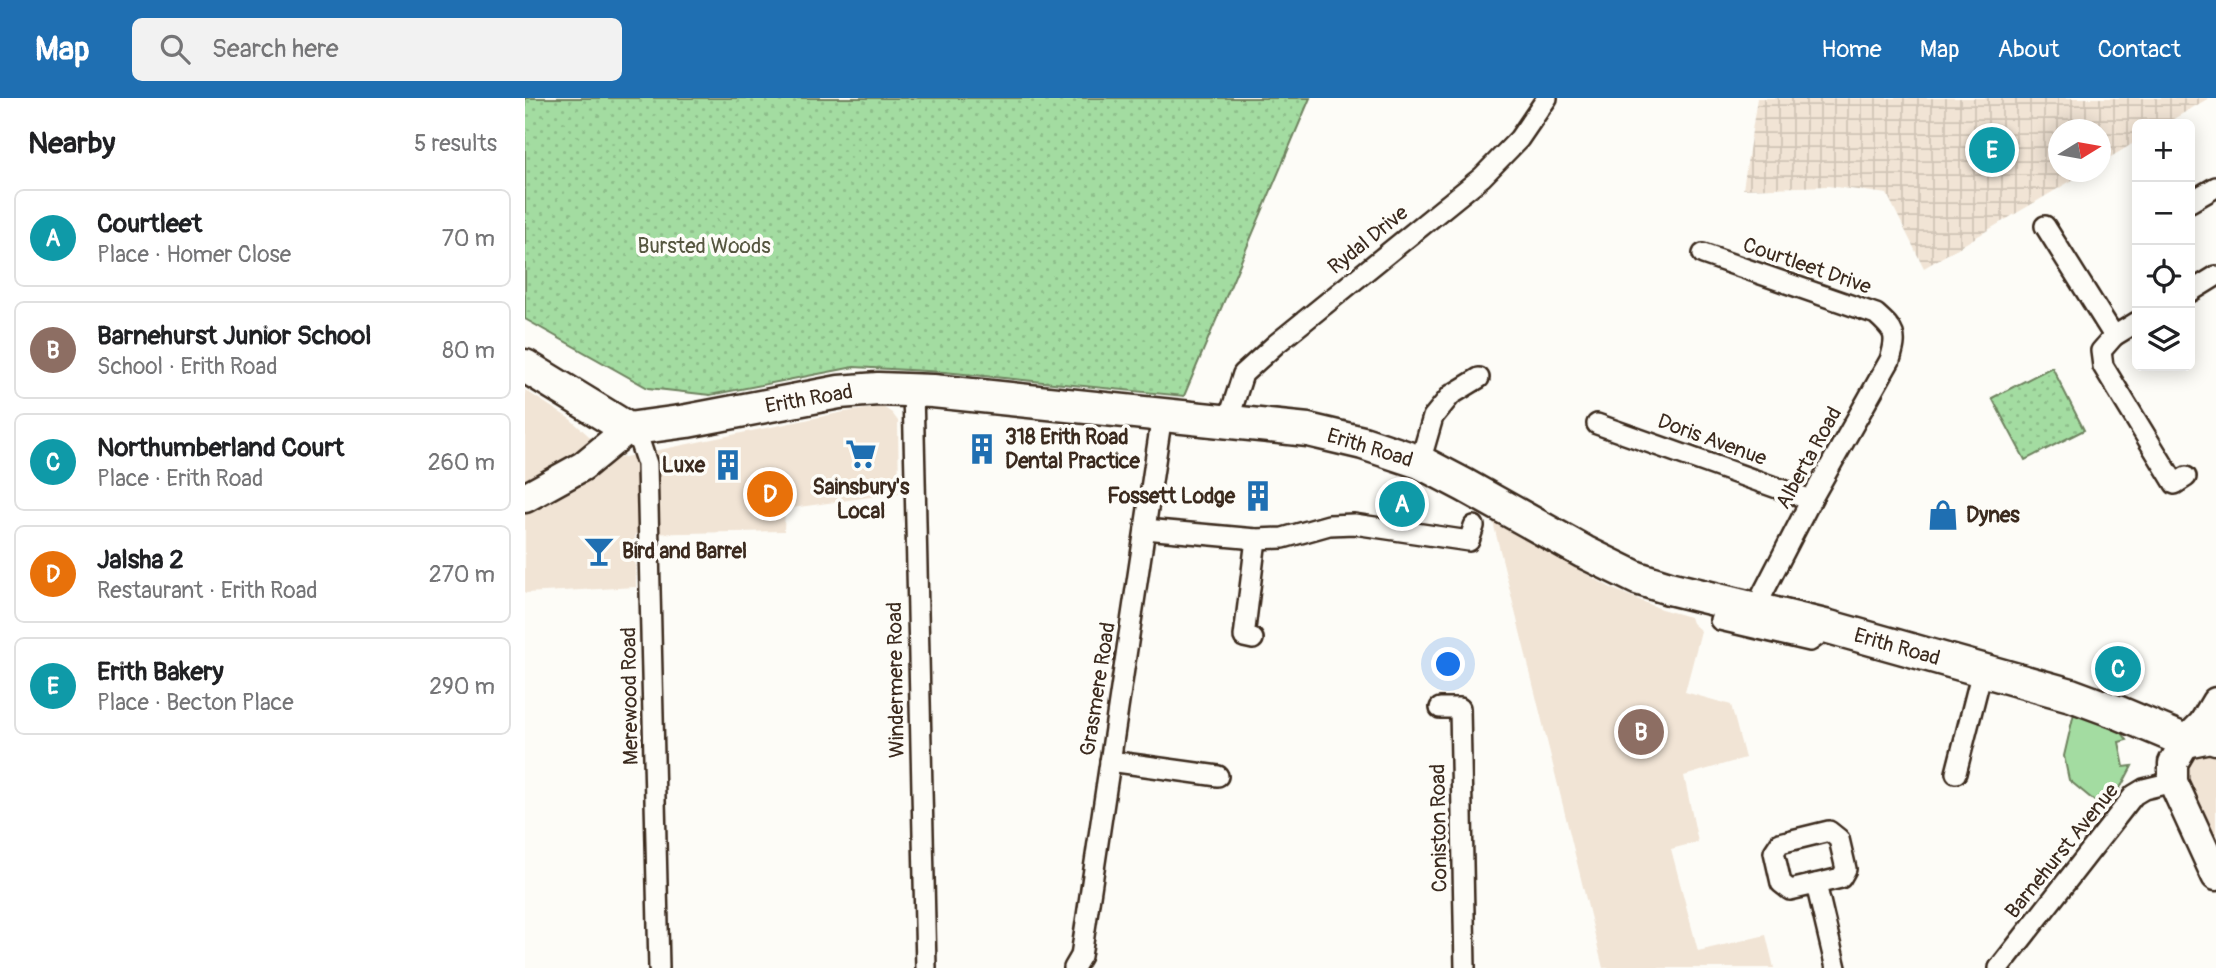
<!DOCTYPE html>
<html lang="en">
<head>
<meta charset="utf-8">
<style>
  :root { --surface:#fff; --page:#f2f2f2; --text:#202124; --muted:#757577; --line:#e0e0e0; --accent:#1f6fb2 }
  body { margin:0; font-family:Pangolin,sans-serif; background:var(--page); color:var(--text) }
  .controls { position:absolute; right:21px; top:21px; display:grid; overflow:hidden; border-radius:10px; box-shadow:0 4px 18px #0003 }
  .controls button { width:63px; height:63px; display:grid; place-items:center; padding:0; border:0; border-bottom:2px solid var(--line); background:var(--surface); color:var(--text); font:35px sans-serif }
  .compass { position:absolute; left:1523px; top:21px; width:63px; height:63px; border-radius:50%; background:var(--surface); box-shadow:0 4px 18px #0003; rotate:79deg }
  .you { position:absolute; left:924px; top:567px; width:24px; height:24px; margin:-18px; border:5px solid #fff; border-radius:50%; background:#1a73e8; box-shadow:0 0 0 10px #1a73e833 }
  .badge { display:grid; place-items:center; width:46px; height:46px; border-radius:50%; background:var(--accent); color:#fff; font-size:23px; font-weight:700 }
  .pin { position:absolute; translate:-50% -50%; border:4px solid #fff; box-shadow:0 2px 7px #0006 }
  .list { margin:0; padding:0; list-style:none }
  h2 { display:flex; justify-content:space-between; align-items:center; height:91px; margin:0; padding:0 28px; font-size:30px }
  h2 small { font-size:23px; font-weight:400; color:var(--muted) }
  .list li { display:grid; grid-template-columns:46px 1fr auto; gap:21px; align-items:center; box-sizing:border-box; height:98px; margin:0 14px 14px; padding:0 14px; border:2px solid var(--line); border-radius:10px }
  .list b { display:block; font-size:26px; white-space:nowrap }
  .list p { margin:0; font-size:23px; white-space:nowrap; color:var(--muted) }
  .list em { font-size:23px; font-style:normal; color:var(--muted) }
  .icon { flex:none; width:38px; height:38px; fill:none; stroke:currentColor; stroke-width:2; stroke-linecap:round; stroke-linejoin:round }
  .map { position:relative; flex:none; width:1691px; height:870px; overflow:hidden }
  header { display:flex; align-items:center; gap:42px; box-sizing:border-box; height:98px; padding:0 35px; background:var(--accent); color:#fff }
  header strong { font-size:33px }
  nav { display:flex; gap:38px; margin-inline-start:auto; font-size:24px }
  .search { width:490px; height:63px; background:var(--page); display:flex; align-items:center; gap:18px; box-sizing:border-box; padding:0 24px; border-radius:10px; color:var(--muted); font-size:26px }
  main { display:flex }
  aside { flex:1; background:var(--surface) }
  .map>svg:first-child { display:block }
  .built { fill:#f1e4d5 }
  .industrial { fill:url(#industrial-grid) }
  .green { fill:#a3dca1; stroke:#6f8360; stroke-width:2 }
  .park { fill:url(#park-dots); stroke:#6f8360; stroke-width:2 }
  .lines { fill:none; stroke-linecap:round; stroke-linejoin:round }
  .street-casing { stroke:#3b2a1e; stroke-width:24 }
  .secondary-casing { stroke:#3b2a1e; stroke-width:33 }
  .primary-casing { stroke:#3b2a1e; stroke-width:37 }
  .street { stroke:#fdfcf7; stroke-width:19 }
  .secondary { stroke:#fdfcf7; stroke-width:28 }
  .primary { stroke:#fdfcf7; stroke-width:32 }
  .labels { text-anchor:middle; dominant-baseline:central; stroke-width:7; stroke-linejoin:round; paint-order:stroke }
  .street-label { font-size:21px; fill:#3b2a1e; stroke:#fdfcf7 }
  .park-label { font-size:21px; fill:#55563f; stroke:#fdfcf7 }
  .poi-label { font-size:21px; font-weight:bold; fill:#3b2a1e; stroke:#fdfcf7; text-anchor:start }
</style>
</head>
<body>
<header>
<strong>Map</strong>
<div class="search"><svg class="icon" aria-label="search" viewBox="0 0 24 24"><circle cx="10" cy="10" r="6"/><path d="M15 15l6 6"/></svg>Search here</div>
<nav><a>Home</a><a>Map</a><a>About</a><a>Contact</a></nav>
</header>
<main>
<aside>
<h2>Nearby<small>5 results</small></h2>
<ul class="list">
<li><span class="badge" style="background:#0f9aa8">A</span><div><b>Courtleet</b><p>Place · Homer Close</p></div><em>70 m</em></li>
<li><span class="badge" style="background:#8d6e63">B</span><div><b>Barnehurst Junior School</b><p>School · Erith Road</p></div><em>80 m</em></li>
<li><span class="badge" style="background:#0f9aa8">C</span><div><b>Northumberland Court</b><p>Place · Erith Road</p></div><em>260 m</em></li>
<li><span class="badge" style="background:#e8710a">D</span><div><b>Jalsha 2</b><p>Restaurant · Erith Road</p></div><em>270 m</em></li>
<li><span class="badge" style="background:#0f9aa8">E</span><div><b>Erith Bakery</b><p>Place · Becton Place</p></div><em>290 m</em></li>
</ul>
</aside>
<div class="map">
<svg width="1691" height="870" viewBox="0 0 1691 870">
  <defs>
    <pattern id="industrial-grid" width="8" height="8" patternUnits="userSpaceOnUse" patternTransform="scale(1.75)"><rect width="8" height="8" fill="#f1e4d5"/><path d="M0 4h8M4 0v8" fill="none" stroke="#d0c4b6"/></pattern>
    <pattern id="park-dots" width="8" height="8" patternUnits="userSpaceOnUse" patternTransform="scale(1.75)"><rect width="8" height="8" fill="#a3dca1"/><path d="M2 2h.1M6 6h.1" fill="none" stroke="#8dbd8a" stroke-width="1.8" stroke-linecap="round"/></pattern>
  </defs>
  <rect width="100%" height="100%" fill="#fdfcf7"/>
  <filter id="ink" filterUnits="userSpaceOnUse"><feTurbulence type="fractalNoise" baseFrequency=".0143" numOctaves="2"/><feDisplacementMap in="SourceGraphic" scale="14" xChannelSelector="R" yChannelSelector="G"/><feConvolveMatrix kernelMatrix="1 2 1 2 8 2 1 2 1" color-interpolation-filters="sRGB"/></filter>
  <g filter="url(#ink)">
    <g class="built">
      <path d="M0,292l45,29 45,40 229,-47 39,-5 9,6 6,8 1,72 -114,16 -1,22 -149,3 1,53 -111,6z"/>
      <path d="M968,424l120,67 48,20 29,8 2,6 9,8 -16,61 46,13 14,53 -61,18 14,66 -27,7 27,102 68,-16 8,33h-171z"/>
      <path d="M1691,620v127l-33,-80z"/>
    </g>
    <path class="industrial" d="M1232,0h452l-44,26h-28v17l-36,22v-33h-42v42h27l-162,96 -37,-74 -59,-8 -85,3z"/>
    <path class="green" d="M1549,615l46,17 7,10 -8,2 5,25 8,-1 -10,19 -19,23 -34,-28 -5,-24z"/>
    <g class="park">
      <path d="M0,0h785l-126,298 -240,-24 -90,-5 -144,28 -62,-7 -123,-69z"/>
      <path d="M1527,269l32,63 -59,30 -33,-62z"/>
    </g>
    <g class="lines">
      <defs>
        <g id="street">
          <path d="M1665,104l26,-15"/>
          <path d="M1520,128l69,110 23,-14"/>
          <path d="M1178,156l173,60c19,17 22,21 14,46l-79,140 -48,93 -4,17"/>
          <path d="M1665,194l26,-16"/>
          <path d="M1589,238l-13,15 2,15 72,118 11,-7"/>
          <path d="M388,292l13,578"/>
          <path d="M703,323l15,-47 33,-30 206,-167 37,-38 28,-41"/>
          <path d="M1072,326l214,76"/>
          <path d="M103,331l12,14 7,21 12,504"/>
          <path d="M895,364l13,-45 18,-22 28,-17"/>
          <path d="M620,431l111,10 27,-1 46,-13 25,-1 115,17 5,-15"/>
          <path d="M1195,522l90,21 19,-14"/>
          <path d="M728,541l-9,-2 12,-98"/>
          <path d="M915,610h20l5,260"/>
          <path d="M585,663l108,15"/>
          <path d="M1431,675l26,-102"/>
          <path d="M1304,733l10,8 7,30 -5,9 -51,12 -9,-7 -7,-31 6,-9z"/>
          <path d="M1291,786l20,84"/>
          <path d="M549,870l7,-12 81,-541"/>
          <path d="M1474,870l135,-173 10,-6 29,-7"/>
        </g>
        <g id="secondary">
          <path d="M0,400l58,-32 45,-37"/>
          <path d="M1691,604l-13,22 -17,17 -13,22v19l43,94"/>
        </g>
        <path id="primary" d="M0,268l103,63 59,-8 152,-29 39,-3 55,2 375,39 55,13 57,19 44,23 120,67 53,26 32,10 160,39 242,68 46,17 69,29 24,-5 6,2"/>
      </defs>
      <use href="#street" class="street-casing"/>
      <use href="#secondary" class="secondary-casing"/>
      <use href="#primary" class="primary-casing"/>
      <use href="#street" class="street"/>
      <use href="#secondary" class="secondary"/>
      <use href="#primary" class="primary"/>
    </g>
  </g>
  <defs>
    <symbol id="building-bare" viewBox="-9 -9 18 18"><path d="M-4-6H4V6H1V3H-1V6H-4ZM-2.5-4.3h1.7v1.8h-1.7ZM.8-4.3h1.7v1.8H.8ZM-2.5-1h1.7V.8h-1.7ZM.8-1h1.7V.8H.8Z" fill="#1f6fb2" stroke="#fdfcf7" stroke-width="2.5" paint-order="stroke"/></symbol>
    <symbol id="supermarket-bare" viewBox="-9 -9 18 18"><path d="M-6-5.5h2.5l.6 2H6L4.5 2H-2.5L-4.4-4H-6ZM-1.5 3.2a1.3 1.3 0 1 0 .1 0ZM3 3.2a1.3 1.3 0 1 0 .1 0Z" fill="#1f6fb2" stroke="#fdfcf7" stroke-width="2.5" paint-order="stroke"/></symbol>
    <symbol id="shop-bare" viewBox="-9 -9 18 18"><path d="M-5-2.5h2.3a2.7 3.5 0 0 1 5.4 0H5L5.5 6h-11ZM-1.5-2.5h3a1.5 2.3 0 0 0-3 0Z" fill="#1f6fb2" stroke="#fdfcf7" stroke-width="2.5" paint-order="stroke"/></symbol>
    <symbol id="bar-bare" viewBox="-9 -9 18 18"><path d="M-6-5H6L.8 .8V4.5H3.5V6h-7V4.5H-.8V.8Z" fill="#1f6fb2" stroke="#fdfcf7" stroke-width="2.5" paint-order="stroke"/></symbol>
  </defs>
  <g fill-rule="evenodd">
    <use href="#building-bare" x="435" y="329" width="44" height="44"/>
    <use href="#supermarket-bare" x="314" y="334" width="44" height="44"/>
    <use href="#building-bare" x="181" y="345" width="44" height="44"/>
    <use href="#building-bare" x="711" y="376" width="44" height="44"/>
    <use href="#shop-bare" x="1396" y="395" width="44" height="44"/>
    <use href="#bar-bare" x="52" y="431" width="44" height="44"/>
  </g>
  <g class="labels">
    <g class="street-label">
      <text transform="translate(843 142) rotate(-39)">Rydal Drive</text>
      <text transform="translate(1282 168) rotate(19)">Courtleet Drive</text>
      <text transform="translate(284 301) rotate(-10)">Erith Road</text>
      <text transform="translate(1187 342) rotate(20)">Doris Avenue</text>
      <text transform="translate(845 350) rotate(17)">Erith Road</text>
      <text transform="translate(1284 360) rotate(-61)">Alberta Road</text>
      <text transform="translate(1372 549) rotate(16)">Erith Road</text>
      <text transform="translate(371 582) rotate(-91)">Windermere Road</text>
      <text transform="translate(573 591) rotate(-81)">Grasmere Road</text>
      <text transform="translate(105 598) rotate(-91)">Merewood Road</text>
      <text transform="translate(914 730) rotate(-91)">Coniston Road</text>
      <text transform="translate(1537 753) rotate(-51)">Barnehurst Avenue</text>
    </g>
    <g class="park-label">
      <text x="179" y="148">Bursted Woods</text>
    </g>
    <g class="poi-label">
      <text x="480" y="339">318 Erith Road<tspan x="480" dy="24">Dental Practice</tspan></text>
      <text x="180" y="367" text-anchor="end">Luxe</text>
      <text x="336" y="389" text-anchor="middle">Sainsbury's<tspan x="336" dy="24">Local</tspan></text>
      <text x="710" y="398" text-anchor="end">Fossett Lodge</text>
      <text x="1441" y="417">Dynes</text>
      <text x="97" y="453">Bird and Barrel</text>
    </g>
  </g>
</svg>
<div class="controls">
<button>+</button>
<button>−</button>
<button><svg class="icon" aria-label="locate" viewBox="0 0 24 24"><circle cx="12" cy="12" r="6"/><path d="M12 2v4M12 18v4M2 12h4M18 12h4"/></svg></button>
<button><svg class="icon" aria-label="layers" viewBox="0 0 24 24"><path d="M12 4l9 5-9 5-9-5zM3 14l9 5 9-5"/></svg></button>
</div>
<svg class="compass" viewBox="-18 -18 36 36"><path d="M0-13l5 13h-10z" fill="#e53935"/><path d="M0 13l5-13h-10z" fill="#757577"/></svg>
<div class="you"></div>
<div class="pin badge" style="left:877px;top:406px;background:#0f9aa8">A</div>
<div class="pin badge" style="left:1116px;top:634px;background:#8d6e63">B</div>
<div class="pin badge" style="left:1593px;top:571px;background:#0f9aa8">C</div>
<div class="pin badge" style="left:245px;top:396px;background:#e8710a">D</div>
<div class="pin badge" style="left:1467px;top:52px;background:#0f9aa8">E</div>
</div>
</main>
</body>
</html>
